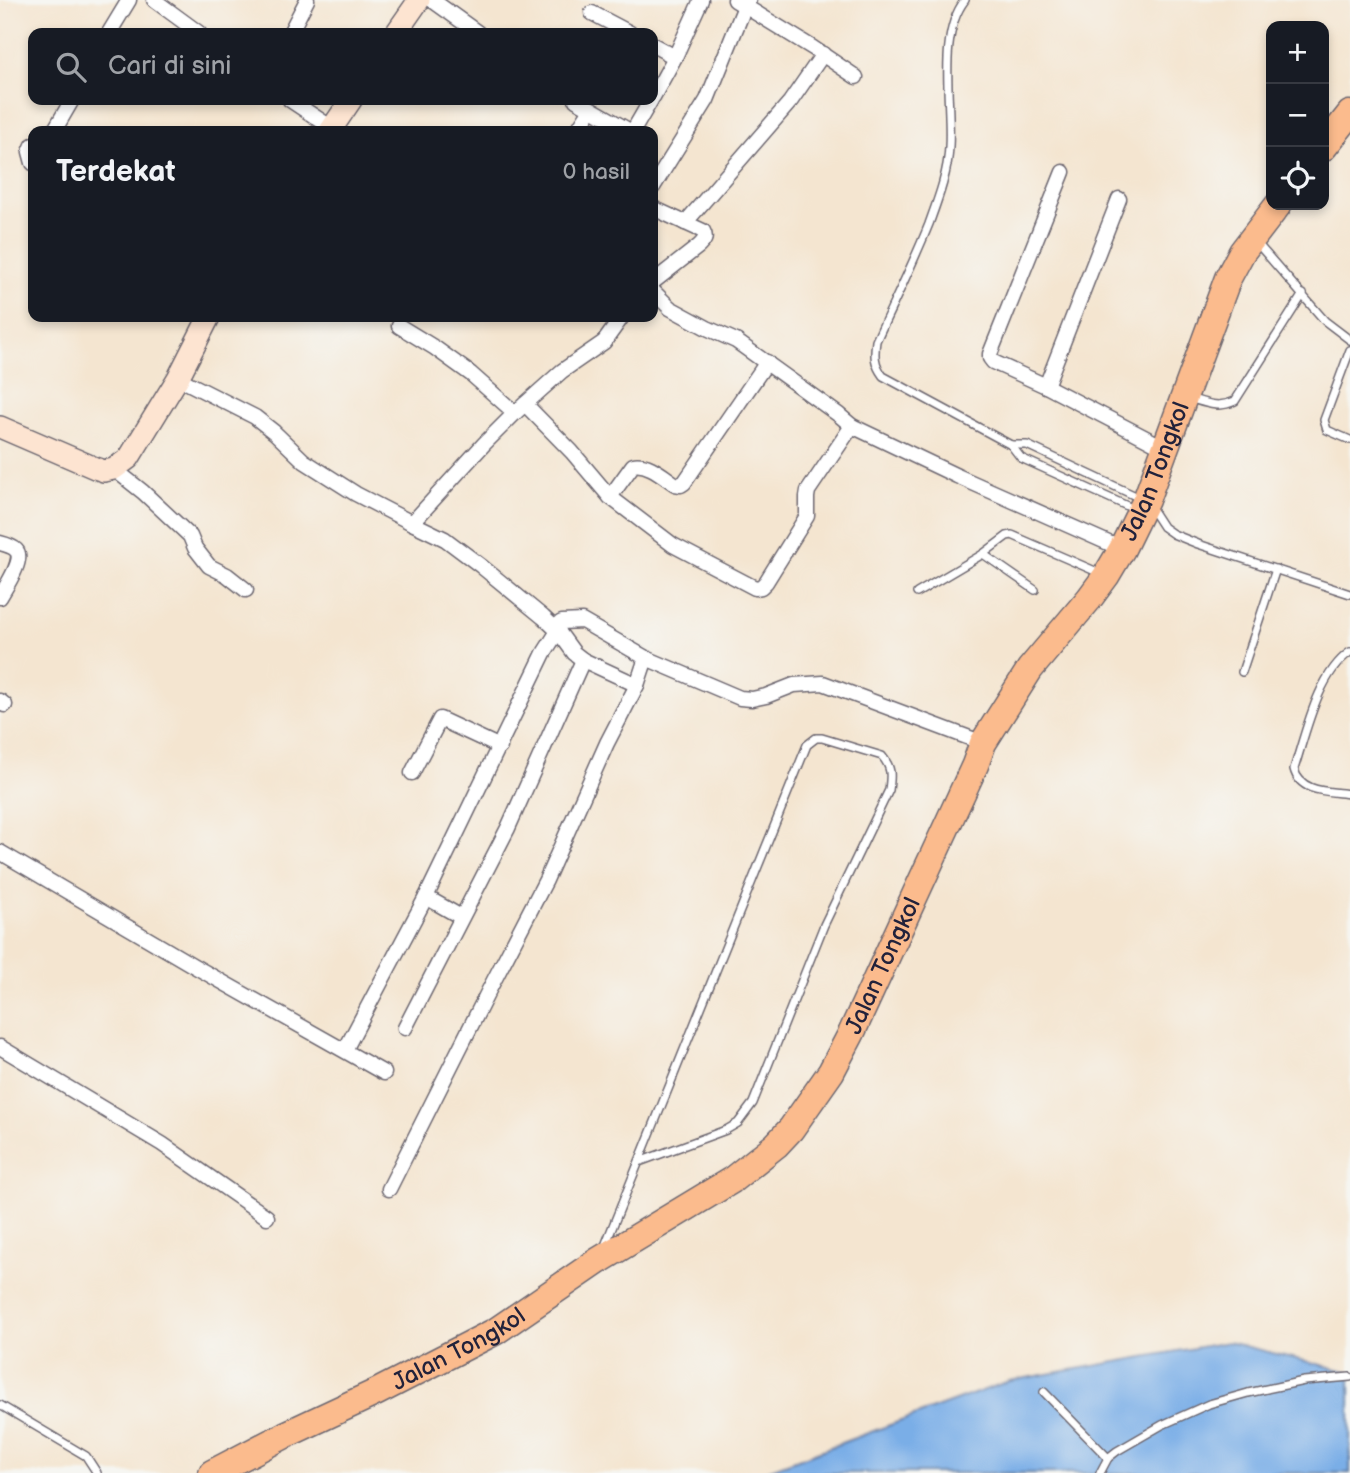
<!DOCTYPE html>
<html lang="id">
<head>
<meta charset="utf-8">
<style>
  :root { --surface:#171b24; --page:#20242c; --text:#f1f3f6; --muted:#9ea1a6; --line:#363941 }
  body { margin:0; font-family:"Balsamiq Sans",sans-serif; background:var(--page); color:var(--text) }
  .controls { position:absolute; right:21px; top:21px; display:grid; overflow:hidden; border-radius:14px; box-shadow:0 4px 10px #0003 }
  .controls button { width:63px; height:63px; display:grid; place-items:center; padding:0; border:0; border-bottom:2px solid var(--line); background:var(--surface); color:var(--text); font:35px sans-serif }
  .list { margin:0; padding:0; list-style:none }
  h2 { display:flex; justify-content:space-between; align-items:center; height:91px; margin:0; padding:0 28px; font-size:30px }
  h2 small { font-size:23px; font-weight:400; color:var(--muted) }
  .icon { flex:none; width:38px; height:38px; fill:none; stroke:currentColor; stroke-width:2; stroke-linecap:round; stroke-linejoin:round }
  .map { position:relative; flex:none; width:1350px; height:1473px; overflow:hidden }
  .search { position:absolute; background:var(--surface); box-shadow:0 4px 10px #0003; left:28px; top:28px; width:630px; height:77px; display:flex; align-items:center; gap:18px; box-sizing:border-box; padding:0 24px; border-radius:14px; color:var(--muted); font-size:26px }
  .panel { position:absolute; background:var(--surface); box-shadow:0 4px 10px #0003; left:28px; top:126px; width:630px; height:196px; border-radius:14px }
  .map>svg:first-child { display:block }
  .water { fill:#7aaee7; stroke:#4e6891; stroke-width:2 }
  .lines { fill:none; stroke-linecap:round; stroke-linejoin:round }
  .lane-casing { stroke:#6c666f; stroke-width:10 }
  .street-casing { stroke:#6c666f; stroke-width:17 }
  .secondary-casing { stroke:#6c666f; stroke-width:24 }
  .highway-casing { stroke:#6c666f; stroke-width:29 }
  .lane { stroke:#fff; stroke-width:7 }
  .street { stroke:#fff; stroke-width:14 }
  .secondary { stroke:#fde4d1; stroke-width:21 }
  .highway { stroke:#fbbb8d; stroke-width:26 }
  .labels { text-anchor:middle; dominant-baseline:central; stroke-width:6; stroke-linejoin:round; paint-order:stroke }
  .street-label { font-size:24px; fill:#22223b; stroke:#f6f6f2 }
</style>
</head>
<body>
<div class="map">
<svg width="1350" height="1473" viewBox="0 0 1350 1473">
  <rect width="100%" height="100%" fill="#f6f6f2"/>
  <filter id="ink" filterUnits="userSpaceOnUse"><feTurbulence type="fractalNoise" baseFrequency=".0143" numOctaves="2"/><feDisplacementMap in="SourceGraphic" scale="14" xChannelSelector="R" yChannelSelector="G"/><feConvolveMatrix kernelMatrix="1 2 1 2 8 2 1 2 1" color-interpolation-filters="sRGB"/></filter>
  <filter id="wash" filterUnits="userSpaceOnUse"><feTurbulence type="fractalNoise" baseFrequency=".00686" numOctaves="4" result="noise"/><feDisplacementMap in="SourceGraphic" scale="28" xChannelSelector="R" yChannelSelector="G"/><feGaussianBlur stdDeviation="1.57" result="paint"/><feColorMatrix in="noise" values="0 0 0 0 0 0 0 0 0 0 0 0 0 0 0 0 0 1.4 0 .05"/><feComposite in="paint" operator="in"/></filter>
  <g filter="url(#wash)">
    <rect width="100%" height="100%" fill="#f4e5d0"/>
    <path class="water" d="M1228,1342l122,30v101h-590l249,-92z"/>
  </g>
  <g filter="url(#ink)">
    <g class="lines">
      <defs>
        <g id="lane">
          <path d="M965,0c-28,36 -13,103 -16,147 -1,26 -11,52 -20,77 -16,40 -35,78 -53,117 -2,14 -2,23 7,35l128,69 10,13 115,52"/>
          <path d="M1256,242l69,79 25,19"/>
          <path d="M1350,350l-26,70 3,10 23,10"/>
          <path d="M1189,398c17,5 29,11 46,3l68,-107"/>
          <path d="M1011,445h16l115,54"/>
          <path d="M1150,507l13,20 10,7 25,10 152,50"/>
          <path d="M983,554l52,36"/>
          <path d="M917,593l66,-39 24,-18 5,-1 90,39"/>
          <path d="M1350,652c-32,22 -44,80 -56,117 6,24 35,22 56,25"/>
          <path d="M1242,672l34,-103"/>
          <path d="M604,1248l203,-503 9,-7h6l60,18c10,12 9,19 7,34l-65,135 -71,178 -15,20 -12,7 -87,32"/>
          <path d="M1044,1392l64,66"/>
          <path d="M0,1405l86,51 11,17"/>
          <path d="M1100,1473l8,-15 9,-7 45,-26 47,-21 39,-11 56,-12 46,-4"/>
        </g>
        <g id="street">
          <path d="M154,0l45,33"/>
          <path d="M432,0l46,33"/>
          <path d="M735,0l78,48 43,29"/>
          <path d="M592,13l38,20"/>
          <path d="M109,33l20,-33"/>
          <path d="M290,33l17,-33"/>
          <path d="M653,45l22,12"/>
          <path d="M653,97l22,-40 26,-57"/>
          <path d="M290,100l42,28"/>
          <path d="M576,100l54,31"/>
          <path d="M54,131l18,-31"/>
          <path d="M577,131l14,-22"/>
          <path d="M633,131l18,-31"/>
          <path d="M33,145l-3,7 3,11"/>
          <path d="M1063,172l-73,182v4l3,4 53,24 119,62"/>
          <path d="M653,187l54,-87 38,-94 4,-6"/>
          <path d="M653,208l50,23c4,7 1,10 -4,15l-46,36"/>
          <path d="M685,223l105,-121 33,-48"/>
          <path d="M653,291l17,17 37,20 29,13 103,74 13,11 105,50 165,73"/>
          <path d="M399,326l36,22 36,26 44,39"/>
          <path d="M178,378l77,39 19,15 30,29 52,33 56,29 72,-79 31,-31 47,-42 42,-29 18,-25"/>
          <path d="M1046,386l73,-187"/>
          <path d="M525,404l47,48 38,45 63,48 82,43 6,-1 5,-5 41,-66v-19l1,-6 44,-65"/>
          <path d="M114,469l29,23 47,44 5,12 14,18 18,9 19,15"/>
          <path d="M610,497l23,-32c15,-3 30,11 42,19l6,1 3,-2 83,-121"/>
          <path d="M412,523l33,16 36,27 62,51 15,14 16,22 9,7 54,25"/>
          <path d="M0,543c4,1 13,4 16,7 9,9 -11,38 -16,47"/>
          <path d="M0,701l5,4"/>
          <path d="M412,773l28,-54 60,28"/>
          <path d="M0,852l194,114 190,107"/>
          <path d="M426,897l35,20"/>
          <path d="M405,1028l103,-200 75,-168"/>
          <path d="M0,1047l162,97 105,73"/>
          <path d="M345,1050l81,-153 118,-244 14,-22 2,-8 2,-1 20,-1 64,37 94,40 12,1 14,-3 28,-11 29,-2 160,60"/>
          <path d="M389,1189l100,-199 57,-110 61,-137 30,-58 9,-27"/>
        </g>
        <g id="secondary">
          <path d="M396,33l23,-33"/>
          <path d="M330,131l21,-31"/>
          <path d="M0,427l95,41 9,3 10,-2 15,-11 49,-80 31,-61"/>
        </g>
        <g id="highway">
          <path d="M1324,147l26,-33"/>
          <path id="s1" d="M212,1473l73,-38 92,-43 119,-61 102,-70 134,-81 44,-35 15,-16 40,-57 20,-38 124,-269 8,-22 47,-74 59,-70 17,-23 16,-27 24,-49 82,-222 14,-26 36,-47"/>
        </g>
      </defs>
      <use href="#lane" class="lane-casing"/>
      <use href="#street" class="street-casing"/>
      <use href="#secondary" class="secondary-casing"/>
      <use href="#highway" class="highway-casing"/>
      <use href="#lane" class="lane"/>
      <use href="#street" class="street"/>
      <use href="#secondary" class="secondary"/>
      <use href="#highway" class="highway"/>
    </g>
  </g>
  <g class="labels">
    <g class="street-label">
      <text stroke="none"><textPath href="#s1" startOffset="1432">Jalan Tongkol</textPath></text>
      <text stroke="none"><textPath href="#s1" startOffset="864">Jalan Tongkol</textPath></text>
      <text stroke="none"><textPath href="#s1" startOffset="276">Jalan Tongkol</textPath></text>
    </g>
  </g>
</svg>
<div class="controls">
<button>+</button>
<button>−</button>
<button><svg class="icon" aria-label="locate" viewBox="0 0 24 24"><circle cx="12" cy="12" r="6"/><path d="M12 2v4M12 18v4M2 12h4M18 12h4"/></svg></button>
</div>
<div class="search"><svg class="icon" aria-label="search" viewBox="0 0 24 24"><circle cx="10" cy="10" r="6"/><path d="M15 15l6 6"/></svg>Cari di sini</div>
<section class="panel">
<h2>Terdekat<small>0 hasil</small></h2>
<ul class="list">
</ul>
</section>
</div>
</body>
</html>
